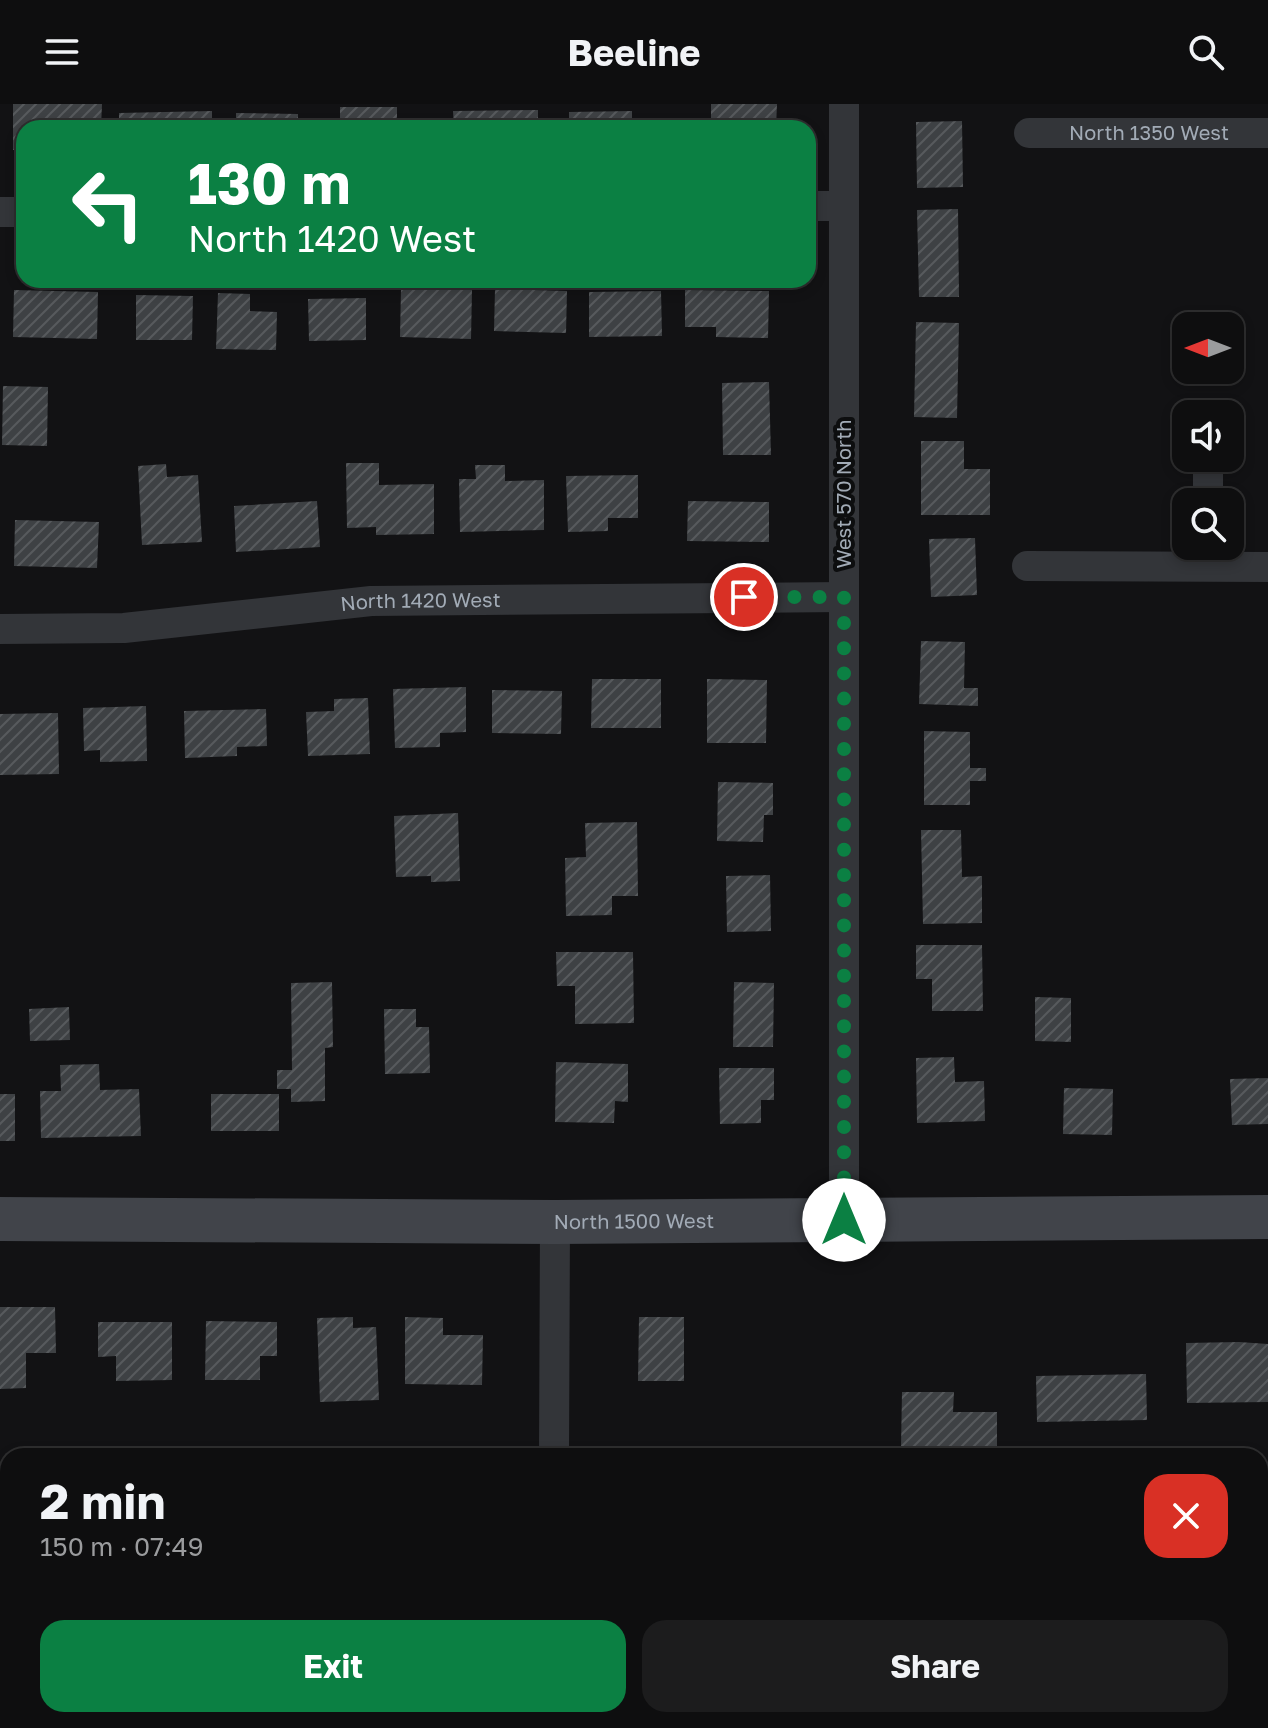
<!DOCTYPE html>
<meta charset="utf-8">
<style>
:root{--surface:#0e0e0f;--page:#1c1c1d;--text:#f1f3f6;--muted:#9b9c9e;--line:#2e2e2f;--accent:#0b8043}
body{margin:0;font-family:"Golos Text",sans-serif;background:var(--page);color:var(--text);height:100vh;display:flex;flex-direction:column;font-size:30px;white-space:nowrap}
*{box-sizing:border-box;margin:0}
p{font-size:26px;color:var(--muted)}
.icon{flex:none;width:44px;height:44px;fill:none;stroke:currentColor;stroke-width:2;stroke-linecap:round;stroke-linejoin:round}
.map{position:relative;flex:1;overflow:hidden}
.sheet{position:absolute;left:0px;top:1344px;width:1268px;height:280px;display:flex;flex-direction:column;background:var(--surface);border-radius:24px 24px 0 0;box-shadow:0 4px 12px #0003,0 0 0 2px var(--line)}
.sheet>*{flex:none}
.guide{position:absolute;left:16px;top:16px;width:800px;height:168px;border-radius:24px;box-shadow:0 4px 12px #0003,0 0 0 2px var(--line);background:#0b8043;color:#fff;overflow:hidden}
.needle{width:52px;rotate:270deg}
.tools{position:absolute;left:1172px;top:208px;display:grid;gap:16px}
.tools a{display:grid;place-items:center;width:72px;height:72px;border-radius:16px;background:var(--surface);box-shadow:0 4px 12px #0003,0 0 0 2px var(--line);font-size:40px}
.pin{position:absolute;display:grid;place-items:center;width:68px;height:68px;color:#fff;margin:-34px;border:4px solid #fff;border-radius:50%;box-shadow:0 2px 8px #0007}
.me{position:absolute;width:88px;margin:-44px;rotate:0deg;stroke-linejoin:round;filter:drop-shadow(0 0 6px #0008)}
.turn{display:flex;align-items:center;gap:28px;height:168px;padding:0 40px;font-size:36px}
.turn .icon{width:104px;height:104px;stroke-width:2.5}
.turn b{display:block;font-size:56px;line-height:68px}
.round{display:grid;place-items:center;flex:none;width:84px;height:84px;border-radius:24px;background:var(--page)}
.headline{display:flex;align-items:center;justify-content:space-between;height:136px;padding:0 40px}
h1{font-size:48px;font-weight:700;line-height:60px}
.primary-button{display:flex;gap:16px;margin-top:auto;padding:16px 40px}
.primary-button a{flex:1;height:92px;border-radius:24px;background:var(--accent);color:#fff;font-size:32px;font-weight:700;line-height:92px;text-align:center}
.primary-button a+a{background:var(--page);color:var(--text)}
header{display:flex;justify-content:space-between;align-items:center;height:104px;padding:0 40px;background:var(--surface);font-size:36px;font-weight:700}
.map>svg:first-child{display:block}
</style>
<header><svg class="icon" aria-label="menu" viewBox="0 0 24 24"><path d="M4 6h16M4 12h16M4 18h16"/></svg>Beeline<svg class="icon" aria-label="search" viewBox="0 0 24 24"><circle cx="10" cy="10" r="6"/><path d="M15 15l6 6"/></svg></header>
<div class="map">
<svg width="1268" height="1624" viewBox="0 0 1268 1624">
<defs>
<pattern id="grass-dots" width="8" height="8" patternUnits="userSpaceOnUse" patternTransform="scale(2)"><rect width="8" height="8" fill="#1a221a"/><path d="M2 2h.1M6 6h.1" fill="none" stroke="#383f39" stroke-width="1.8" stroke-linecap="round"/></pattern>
<pattern id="building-hatch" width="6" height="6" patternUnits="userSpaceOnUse" patternTransform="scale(2)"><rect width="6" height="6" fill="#3e4144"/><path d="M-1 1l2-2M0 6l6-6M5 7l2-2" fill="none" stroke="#575a5d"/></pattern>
</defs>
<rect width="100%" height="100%" fill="#121214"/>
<rect fill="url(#grass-dots)" x="288" y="1616" width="226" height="8"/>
<g fill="url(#building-hatch)">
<polygon points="13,0 102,0 101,24 24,24 24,46 13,46"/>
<polygon points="711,0 777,0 776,24 711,24"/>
<rect x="340" y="3" width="57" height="21"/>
<polygon points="538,6 538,24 454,24 453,7"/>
<polygon points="212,7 212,24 119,24 119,9"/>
<polygon points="632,7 632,24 569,24 569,8"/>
<polygon points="236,9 298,10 298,24 236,24"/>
<polygon points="962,17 963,83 917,84 916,18"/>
<polygon points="958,105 959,193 919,193 917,106"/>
<polygon points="401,185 472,186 471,235 400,233"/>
<polygon points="495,185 567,187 566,229 494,227"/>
<polygon points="14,186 98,188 97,235 13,233"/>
<polygon points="685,186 769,187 768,234 716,233 716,223 685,223"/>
<polygon points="661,187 662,232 589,233 589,188"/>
<polygon points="218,189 250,190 250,207 277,208 276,246 216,245"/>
<polygon points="136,191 193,192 192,236 136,236"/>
<polygon points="366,194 366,236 309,237 308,195"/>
<polygon points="916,218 959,219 957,314 914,313"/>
<polygon points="769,278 771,351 723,351 722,279"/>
<polygon points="3,282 48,283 47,342 2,341"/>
<polygon points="921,337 964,337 964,365 990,365 990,411 921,411"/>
<polygon points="346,359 379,359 379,381 434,380 434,430 376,431 376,423 347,424"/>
<polygon points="166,360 167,373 198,371 202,438 142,441 138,362"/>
<polygon points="475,361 505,361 505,377 544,376 544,426 460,428 459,375 476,375"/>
<polygon points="638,371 638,414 608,414 608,427 568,428 566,372"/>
<polygon points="317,397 320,443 236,448 234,402"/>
<polygon points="688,397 769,398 769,438 687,437"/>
<polygon points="15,416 99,418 97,464 14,462"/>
<polygon points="975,434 977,491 931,493 929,435"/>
<polygon points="921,537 965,538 964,584 978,584 978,602 919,600"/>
<polygon points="592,575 661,575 661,624 591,624"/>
<polygon points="707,575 767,576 766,639 707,639"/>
<polygon points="466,583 466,628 440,629 440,643 395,644 393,585"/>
<polygon points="492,586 562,587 561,630 492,629"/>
<polygon points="368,594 370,650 308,652 306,608 334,607 334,595"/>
<polygon points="146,602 147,657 100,658 100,646 84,647 83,604"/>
<polygon points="266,605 267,642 237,643 237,652 185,654 184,607"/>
<polygon points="58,609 59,670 0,671 0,610"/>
<polygon points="924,627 970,628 970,664 986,664 986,677 970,677 970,701 924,701"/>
<polygon points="718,678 773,679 773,711 764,711 763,738 717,737"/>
<polygon points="458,709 460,777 431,778 431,772 396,773 394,712"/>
<polygon points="637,718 638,792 612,792 612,811 566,812 565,754 586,753 585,719"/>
<polygon points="921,726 961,726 962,773 982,772 982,819 923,820"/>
<polygon points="770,771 771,827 727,828 726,772"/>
<polygon points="916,841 982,841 983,907 932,907 932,875 916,875"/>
<polygon points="556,848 633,848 634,919 575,920 575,882 557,882"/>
<polygon points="332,878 333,943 325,944 325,997 291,998 291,985 277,985 277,966 292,966 291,879"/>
<polygon points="734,878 774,879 773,943 733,943"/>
<polygon points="1035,893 1071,894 1071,938 1035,937"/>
<polygon points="69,903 70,936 30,937 29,905"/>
<polygon points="384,905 416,905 416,923 429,923 430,969 385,970"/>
<polygon points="954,953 955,978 984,977 985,1017 917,1019 916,954"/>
<polygon points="556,958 628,960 628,998 615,997 614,1019 555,1018"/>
<polygon points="99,960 100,986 139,985 141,1032 41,1034 40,987 61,987 60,961"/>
<polygon points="719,964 774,964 774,996 761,996 761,1019 720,1020"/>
<polygon points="1268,974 1268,1020 1232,1021 1230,975"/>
<polygon points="1064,984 1113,985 1112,1031 1063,1030"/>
<rect x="0" y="990" width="15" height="47"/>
<rect x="211" y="990" width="68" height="37"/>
<polygon points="0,1203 55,1203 56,1249 26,1249 26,1284 0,1285"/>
<polygon points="353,1213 353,1224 376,1223 379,1296 320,1298 317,1214"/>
<polygon points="405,1213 443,1214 443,1231 483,1231 482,1281 405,1280"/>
<polygon points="639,1213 684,1213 684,1277 638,1277"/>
<polygon points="206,1217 277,1218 277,1252 260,1252 260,1276 205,1276"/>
<polygon points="98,1218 172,1218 172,1276 116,1277 116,1252 98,1253"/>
<polygon points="1239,1238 1268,1240 1268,1298 1187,1299 1186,1239"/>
<polygon points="1146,1270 1147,1316 1037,1318 1036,1272"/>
<polygon points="902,1288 954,1288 953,1308 997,1308 997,1352 956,1352 956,1343 901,1343"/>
</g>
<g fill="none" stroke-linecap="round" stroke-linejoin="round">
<g stroke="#333539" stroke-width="30">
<path id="s1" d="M1029,29h239"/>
<polyline points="808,102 844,102"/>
<polyline points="0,108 24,108"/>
<polyline points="1208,354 1208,398"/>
<polyline points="1027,462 1268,463"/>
<path id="s2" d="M0,525l124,-1 247,-27 473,-4"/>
<polyline points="844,1116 844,0"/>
<polyline points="554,1352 555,1118"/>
<polyline points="553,1624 553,1616"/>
</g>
<path stroke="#41444a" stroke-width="44" id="s3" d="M0,1115l555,3 713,-5"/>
</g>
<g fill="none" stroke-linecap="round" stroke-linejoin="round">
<polyline stroke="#0b8043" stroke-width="14" stroke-dasharray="0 25.2" points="744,493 844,493 844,1116"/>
</g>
<g text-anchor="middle" stroke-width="8" stroke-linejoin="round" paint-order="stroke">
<g font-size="20" fill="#a2abb6" stroke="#0d0e0f">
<text dy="7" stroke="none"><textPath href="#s1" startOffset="120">North 1350 West</textPath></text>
<text transform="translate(844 390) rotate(-90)" y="7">West 570 North</text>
<text dy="7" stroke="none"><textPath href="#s2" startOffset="422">North 1420 West</textPath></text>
<text dy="7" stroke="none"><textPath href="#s3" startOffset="634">North 1500 West</textPath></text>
</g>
</g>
</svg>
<div class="tools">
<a><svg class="needle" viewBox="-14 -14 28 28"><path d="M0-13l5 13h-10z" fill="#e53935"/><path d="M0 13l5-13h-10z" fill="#9b9c9e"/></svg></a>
<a><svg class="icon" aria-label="sound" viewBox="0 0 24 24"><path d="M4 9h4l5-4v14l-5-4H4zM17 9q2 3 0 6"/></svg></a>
<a><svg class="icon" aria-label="search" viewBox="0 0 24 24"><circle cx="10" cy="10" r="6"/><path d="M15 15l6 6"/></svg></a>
</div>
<div class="pin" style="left:744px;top:493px;background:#d93025"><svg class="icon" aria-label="arrive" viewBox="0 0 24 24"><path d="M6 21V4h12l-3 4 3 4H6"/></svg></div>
<svg class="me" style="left:844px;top:1116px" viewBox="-20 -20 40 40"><circle r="19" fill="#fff"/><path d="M0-13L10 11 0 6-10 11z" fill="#0b8043"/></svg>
<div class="guide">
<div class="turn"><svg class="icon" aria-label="left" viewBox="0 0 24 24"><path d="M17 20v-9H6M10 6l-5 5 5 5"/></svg><div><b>130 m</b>North 1420 West</div></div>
</div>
<section class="sheet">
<div class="headline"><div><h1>2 min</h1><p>150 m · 07:49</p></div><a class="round" style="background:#d93025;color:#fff"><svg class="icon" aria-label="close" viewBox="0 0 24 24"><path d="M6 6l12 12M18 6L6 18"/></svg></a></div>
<div class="primary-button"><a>Exit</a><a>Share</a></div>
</section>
</div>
